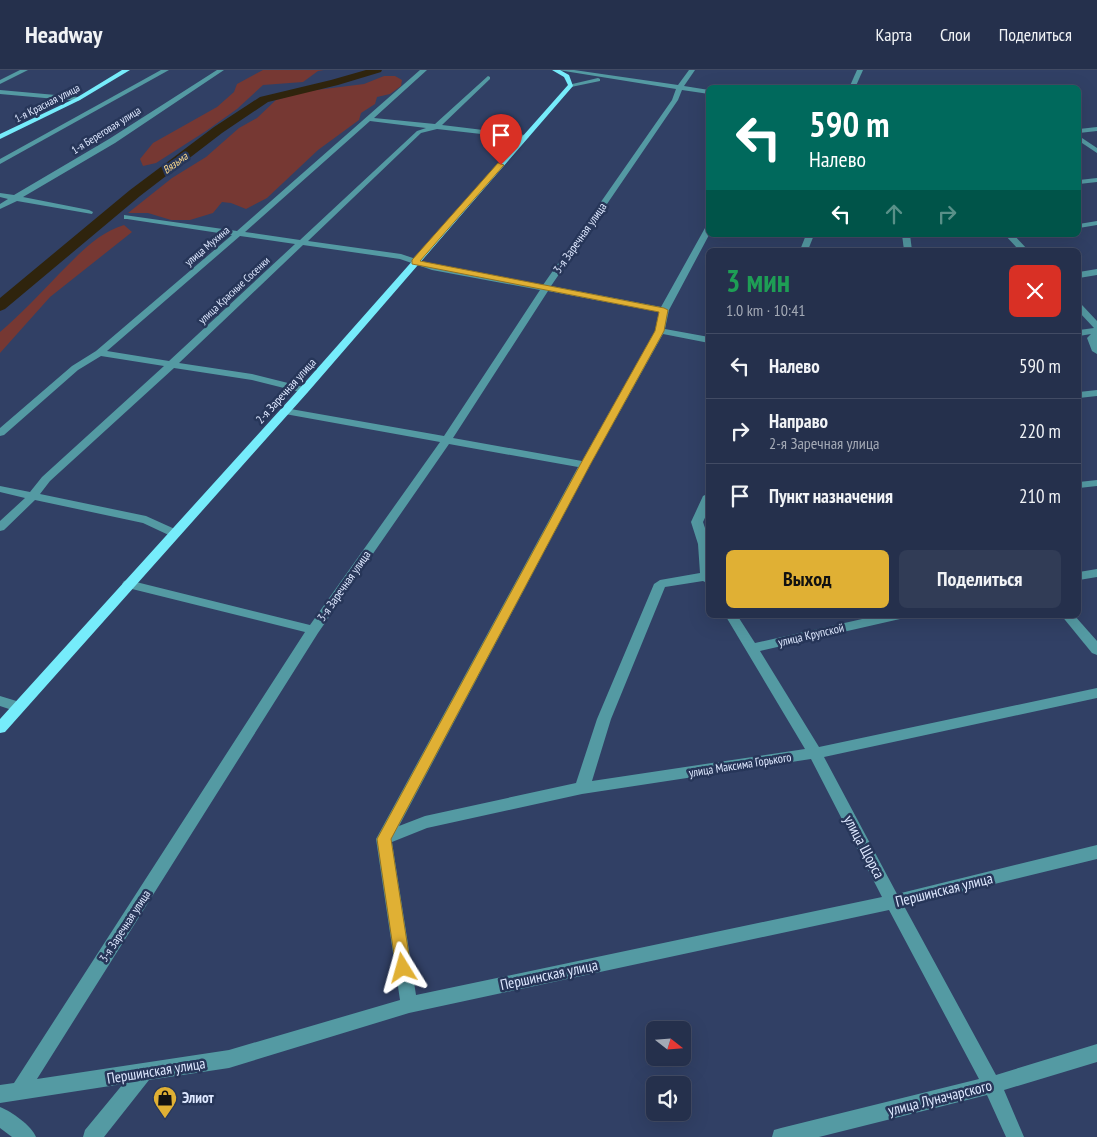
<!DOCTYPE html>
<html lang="ru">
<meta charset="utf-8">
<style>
:root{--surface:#25304c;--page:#313c56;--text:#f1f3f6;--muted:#a3a9b5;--line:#424b64;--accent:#e0b034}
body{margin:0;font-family:"PT Sans Narrow",sans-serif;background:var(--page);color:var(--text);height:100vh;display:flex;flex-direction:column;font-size:19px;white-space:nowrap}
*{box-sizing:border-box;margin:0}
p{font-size:16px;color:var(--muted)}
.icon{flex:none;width:28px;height:28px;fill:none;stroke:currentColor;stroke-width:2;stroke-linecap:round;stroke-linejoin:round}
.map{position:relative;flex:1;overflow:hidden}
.sheet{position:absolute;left:706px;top:178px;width:375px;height:370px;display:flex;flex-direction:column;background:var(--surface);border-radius:8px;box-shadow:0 5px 20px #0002,0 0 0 1px var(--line)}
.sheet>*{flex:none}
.guide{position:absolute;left:706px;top:15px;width:375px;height:152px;border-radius:8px;box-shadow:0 5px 20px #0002,0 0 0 1px var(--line);background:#00695c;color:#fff;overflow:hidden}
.needle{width:32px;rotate:107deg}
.fabs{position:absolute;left:646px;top:951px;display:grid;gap:10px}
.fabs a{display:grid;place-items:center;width:45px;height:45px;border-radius:8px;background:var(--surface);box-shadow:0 5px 20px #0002,0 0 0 1px var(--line);font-size:25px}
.pin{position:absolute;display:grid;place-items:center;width:42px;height:42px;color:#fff;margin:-51px -21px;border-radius:50% 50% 50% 0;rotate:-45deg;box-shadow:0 0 5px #0007}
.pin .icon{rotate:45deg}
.me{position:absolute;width:55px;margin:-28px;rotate:352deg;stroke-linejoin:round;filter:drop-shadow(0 0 4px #0008)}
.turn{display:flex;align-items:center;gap:18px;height:105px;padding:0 20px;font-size:22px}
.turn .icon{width:65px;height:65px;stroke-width:2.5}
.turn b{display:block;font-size:35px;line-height:42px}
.lanes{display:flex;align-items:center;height:48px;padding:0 20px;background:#0003;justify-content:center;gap:25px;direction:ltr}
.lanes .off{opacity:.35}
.round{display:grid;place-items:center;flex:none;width:52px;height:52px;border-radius:8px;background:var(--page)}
.headline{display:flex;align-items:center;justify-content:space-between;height:85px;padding:0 20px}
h1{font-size:30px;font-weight:700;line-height:38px;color:#1e9e55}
.primary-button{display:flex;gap:10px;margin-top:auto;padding:10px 20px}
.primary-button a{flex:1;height:58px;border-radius:8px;background:var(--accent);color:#111;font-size:20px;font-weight:700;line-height:58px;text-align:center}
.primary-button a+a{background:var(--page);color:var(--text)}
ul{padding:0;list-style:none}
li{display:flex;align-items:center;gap:15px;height:65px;padding:0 20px;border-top:1px solid var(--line)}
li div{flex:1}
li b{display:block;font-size:19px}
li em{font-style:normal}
header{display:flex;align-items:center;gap:30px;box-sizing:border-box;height:70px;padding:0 25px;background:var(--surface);border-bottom:1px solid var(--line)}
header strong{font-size:24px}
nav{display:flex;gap:28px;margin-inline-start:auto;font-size:18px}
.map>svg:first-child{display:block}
</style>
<header>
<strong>Headway</strong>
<nav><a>Карта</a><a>Слои</a><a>Поделиться</a></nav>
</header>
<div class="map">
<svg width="1097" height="1067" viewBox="0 0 1097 1067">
<rect width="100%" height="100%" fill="#314065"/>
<g fill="#763833">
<polygon points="263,0 324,0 318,1 303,12 263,15 237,39 206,61 156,93 143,96 140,89 153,73 217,37 234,22 237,14"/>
<polygon points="384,6 395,6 402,10 401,16 390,24 377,27 375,34 361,43 359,50 318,80 267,128 246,139 231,133 222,132 213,143 190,150 171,150 148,143 128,143 172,108 206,87 239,58 257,48 276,30 308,21 364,14"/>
<path d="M124,155l8,7 -82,65 -50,56v-21c21,-18 39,-37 58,-57 20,-20 38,-41 66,-50z"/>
</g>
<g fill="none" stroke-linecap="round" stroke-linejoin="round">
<polygon fill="#2f240d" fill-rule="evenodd" points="366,0 382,0 381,2 338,15 268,32 222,63 140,126 5,239 0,241 0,228 130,120 214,57 260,27 331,10"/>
<g fill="#549aa3" fill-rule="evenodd">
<polygon points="20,0 28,0 0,14 0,10"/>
<polygon points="161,0 169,0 0,94 0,89"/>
<polygon points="217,0 224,0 115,73 23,127 89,140 93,142 92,144 17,131 0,139 0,134 8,129 0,127 0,123 14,125 109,69"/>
<path d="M420,0h7l-53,48 61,6 53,-48 2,1v2l-48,46 83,10 4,2 -4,2 -88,-10 -16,4 -113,108 93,13 33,11 109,20 129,-185 4,-11 -118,-19h16l104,15 11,-15h6l-11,16 25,4v4l-27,-4 -4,10 -127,186 110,21 44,-79 4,-2v9l-40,75 -4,19 44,8v6l-46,-9 -73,131 -191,361 26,-10 151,-33 21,-64 57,-135 6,-4 40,-7 -2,-29 -7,-22 12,-26 6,-3v16l-6,13 6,18v44l-6,-3 -38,6 -54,132 -19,62 213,-32 -80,-134h12l18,28 125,-28h26l-2,3 -4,1 -140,32 59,96 278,-59v10l-273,59 73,137 200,-49v14l-193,47 92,169 101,-31v18l-93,28 20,47h-18l-19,-42 -168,42h-47l2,-7 7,-2 198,-49 -90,-169 -480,103 -180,55 -80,12 -45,57h-21l2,-7 38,-46 -123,19v-18l14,-2 291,-451 -181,-45 -2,-3 2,-3 4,-1 182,45 130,-183 -155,-28 -5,-3 5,-3 159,28 96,-146 -108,-20 -32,-11 -97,-14 -124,118 73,11 56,14v4l-4,1 -52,-13 -78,-12 -124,113 -10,13 106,22 31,14 2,3 -2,3 -4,1 -30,-14 -108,-23 -31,30 -4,1v-10l25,-23 -25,-6v-6l30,6 12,-15 122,-111 -63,-10 -23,14 -74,65 -4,1v-8l72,-62 24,-15 136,-116 -105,-16h-3v-4l113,16zM370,51l56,7 -9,3 -117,109 -55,-8zM240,166l55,8 -126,117 -62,-10zM548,221l111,21 -4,19 -73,130 -129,-23zM449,374l129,23 -202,372 24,161 -171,50 -192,29 281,-446zM811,689l71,138 -466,98 -24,-153 35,-14 155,-34z"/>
<polygon points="857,0 863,0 855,18 849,18"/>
<polygon points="598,8 600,9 600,11 571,17 568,15"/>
<polygon points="0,20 78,27 81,29 78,31 0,24"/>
<polygon points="1097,57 1097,61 1079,63 1079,59"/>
<polygon points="1079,66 1097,78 1097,83 1079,71"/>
<polygon points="1097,108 1097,112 1079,114 1079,110"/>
<polygon points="1097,151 1097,155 1079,158 1079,154"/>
<polygon points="806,165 814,165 808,180 800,180"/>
<polygon points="902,165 910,165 912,180 904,180"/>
<polygon points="1005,165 1014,165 1028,180 1019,180"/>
<polygon points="1097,199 1097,205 1079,208 1079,202"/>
<polygon points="1079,234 1082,235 1097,251 1097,284 1092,281 1087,268 1091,264 1079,266 1079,260 1094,258 1079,242"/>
<polygon points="1097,320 1097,326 1079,328 1079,322"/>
<polygon points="1097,410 1097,416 1079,418 1079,412"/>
<polygon points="1097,499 1097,507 1079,510 1079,502"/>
<polygon points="1061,545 1074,545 1097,571 1097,585 1092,583"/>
<polygon points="0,626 23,633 25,637 23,641 18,642 0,636"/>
<path d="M0,1037c12,5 31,18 36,30h-24l-12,-9z"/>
</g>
<g fill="#76ecfb" fill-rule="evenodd">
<polygon points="122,0 130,0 80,30 0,69 0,64 76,28"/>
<polygon points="552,0 560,0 569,5 573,16 308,322 5,662 0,663 0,649 300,318 568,15 564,7"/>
</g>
</g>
<polygon fill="#e0b034" stroke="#927222" points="498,93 504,95 420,191 664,238 668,240 664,261 590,395 391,769 411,898 409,903 403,905 398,903 396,898 377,769 580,395 655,261 659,242 412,194 412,190"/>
<defs>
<g id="shop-pin" transform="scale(1.25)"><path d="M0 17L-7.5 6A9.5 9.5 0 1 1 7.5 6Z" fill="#e0b034" stroke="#273659"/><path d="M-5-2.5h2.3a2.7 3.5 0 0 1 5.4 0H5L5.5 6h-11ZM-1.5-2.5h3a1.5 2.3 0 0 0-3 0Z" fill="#111"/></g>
</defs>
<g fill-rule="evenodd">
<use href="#shop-pin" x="165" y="1028"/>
</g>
<g text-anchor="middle" stroke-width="5" stroke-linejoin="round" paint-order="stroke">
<g font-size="11" fill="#dee8ff" stroke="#273659">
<text transform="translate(47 33) rotate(-27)" y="4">1-я Красная улица</text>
<text transform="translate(106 60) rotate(-32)" y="4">1-я Береговая улица</text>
<text transform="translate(207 176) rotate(-40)" y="4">улица Мухина</text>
<text transform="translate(234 220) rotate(-43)" y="4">улица Красные Сосенки</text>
</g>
<g font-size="11" font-style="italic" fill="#fdda8c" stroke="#273659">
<text transform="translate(175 93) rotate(-36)" y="4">Вязьма</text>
</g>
<g font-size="12" fill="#dee8ff" stroke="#273659">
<text transform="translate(580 168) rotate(-55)" y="4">3-я Заречная улица</text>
<text transform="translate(286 321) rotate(-48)" y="4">2-я Заречная улица</text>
<text transform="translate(344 516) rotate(-55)" y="4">3-я Заречная улица</text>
<text transform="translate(811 565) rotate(-13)" y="4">улица Крупской</text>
<text transform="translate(740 695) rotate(-9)" y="4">улица Максима Горького</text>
<text transform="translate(125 856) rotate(-57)" y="4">3-я Заречная улица</text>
</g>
<g font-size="15" fill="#dee8ff" stroke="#273659">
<text transform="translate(864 777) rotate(62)" y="5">улица Щорса</text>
<text transform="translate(944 820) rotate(-14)" y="5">Першинская улица</text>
<text transform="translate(549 905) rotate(-12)" y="5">Першинская улица</text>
<text transform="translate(156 1001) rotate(-9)" y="5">Першинская улица</text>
<text transform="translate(940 1028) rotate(-14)" y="5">улица Луначарского</text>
</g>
<g font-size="15" font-weight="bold" fill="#dee8ff" stroke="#273659" text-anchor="start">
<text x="182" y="1033">Элиот</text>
</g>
</g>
</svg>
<div class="fabs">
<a><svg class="needle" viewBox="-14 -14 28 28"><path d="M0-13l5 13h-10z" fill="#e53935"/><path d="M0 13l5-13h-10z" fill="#a3a9b5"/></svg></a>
<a><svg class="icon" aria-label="sound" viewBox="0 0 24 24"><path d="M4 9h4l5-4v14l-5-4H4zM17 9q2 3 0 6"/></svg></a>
</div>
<div class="pin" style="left:501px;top:95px;background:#d93025"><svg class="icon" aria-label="arrive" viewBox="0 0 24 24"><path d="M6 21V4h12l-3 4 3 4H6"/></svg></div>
<svg class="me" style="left:403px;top:898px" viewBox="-20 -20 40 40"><path d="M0-17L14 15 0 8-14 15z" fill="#e0b034" stroke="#fff" stroke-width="4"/></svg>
<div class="guide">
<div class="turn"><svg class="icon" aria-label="left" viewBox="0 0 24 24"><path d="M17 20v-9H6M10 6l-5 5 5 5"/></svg><div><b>590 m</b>Налево</div></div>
<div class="lanes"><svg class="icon" aria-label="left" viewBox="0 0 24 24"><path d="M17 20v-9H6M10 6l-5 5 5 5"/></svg><svg class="icon off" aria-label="ahead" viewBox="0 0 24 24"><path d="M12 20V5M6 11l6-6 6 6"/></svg><svg class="icon off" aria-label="right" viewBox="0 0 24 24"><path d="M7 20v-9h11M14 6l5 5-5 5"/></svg></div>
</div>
<section class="sheet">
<div class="headline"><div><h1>3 мин</h1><p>1.0 km · 10:41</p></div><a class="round" style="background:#d93025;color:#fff"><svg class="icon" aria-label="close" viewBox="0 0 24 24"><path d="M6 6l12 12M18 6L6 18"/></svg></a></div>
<ul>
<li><svg class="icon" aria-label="left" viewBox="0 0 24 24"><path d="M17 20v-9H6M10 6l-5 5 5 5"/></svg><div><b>Налево</b></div><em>590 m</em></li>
<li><svg class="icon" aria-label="right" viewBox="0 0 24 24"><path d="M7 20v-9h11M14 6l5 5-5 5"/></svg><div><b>Направо</b><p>2-я Заречная улица</p></div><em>220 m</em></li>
<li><svg class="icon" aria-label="arrive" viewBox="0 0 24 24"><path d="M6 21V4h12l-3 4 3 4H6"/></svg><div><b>Пункт назначения</b></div><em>210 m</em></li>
</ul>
<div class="primary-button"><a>Выход</a><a>Поделиться</a></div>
</section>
</div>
